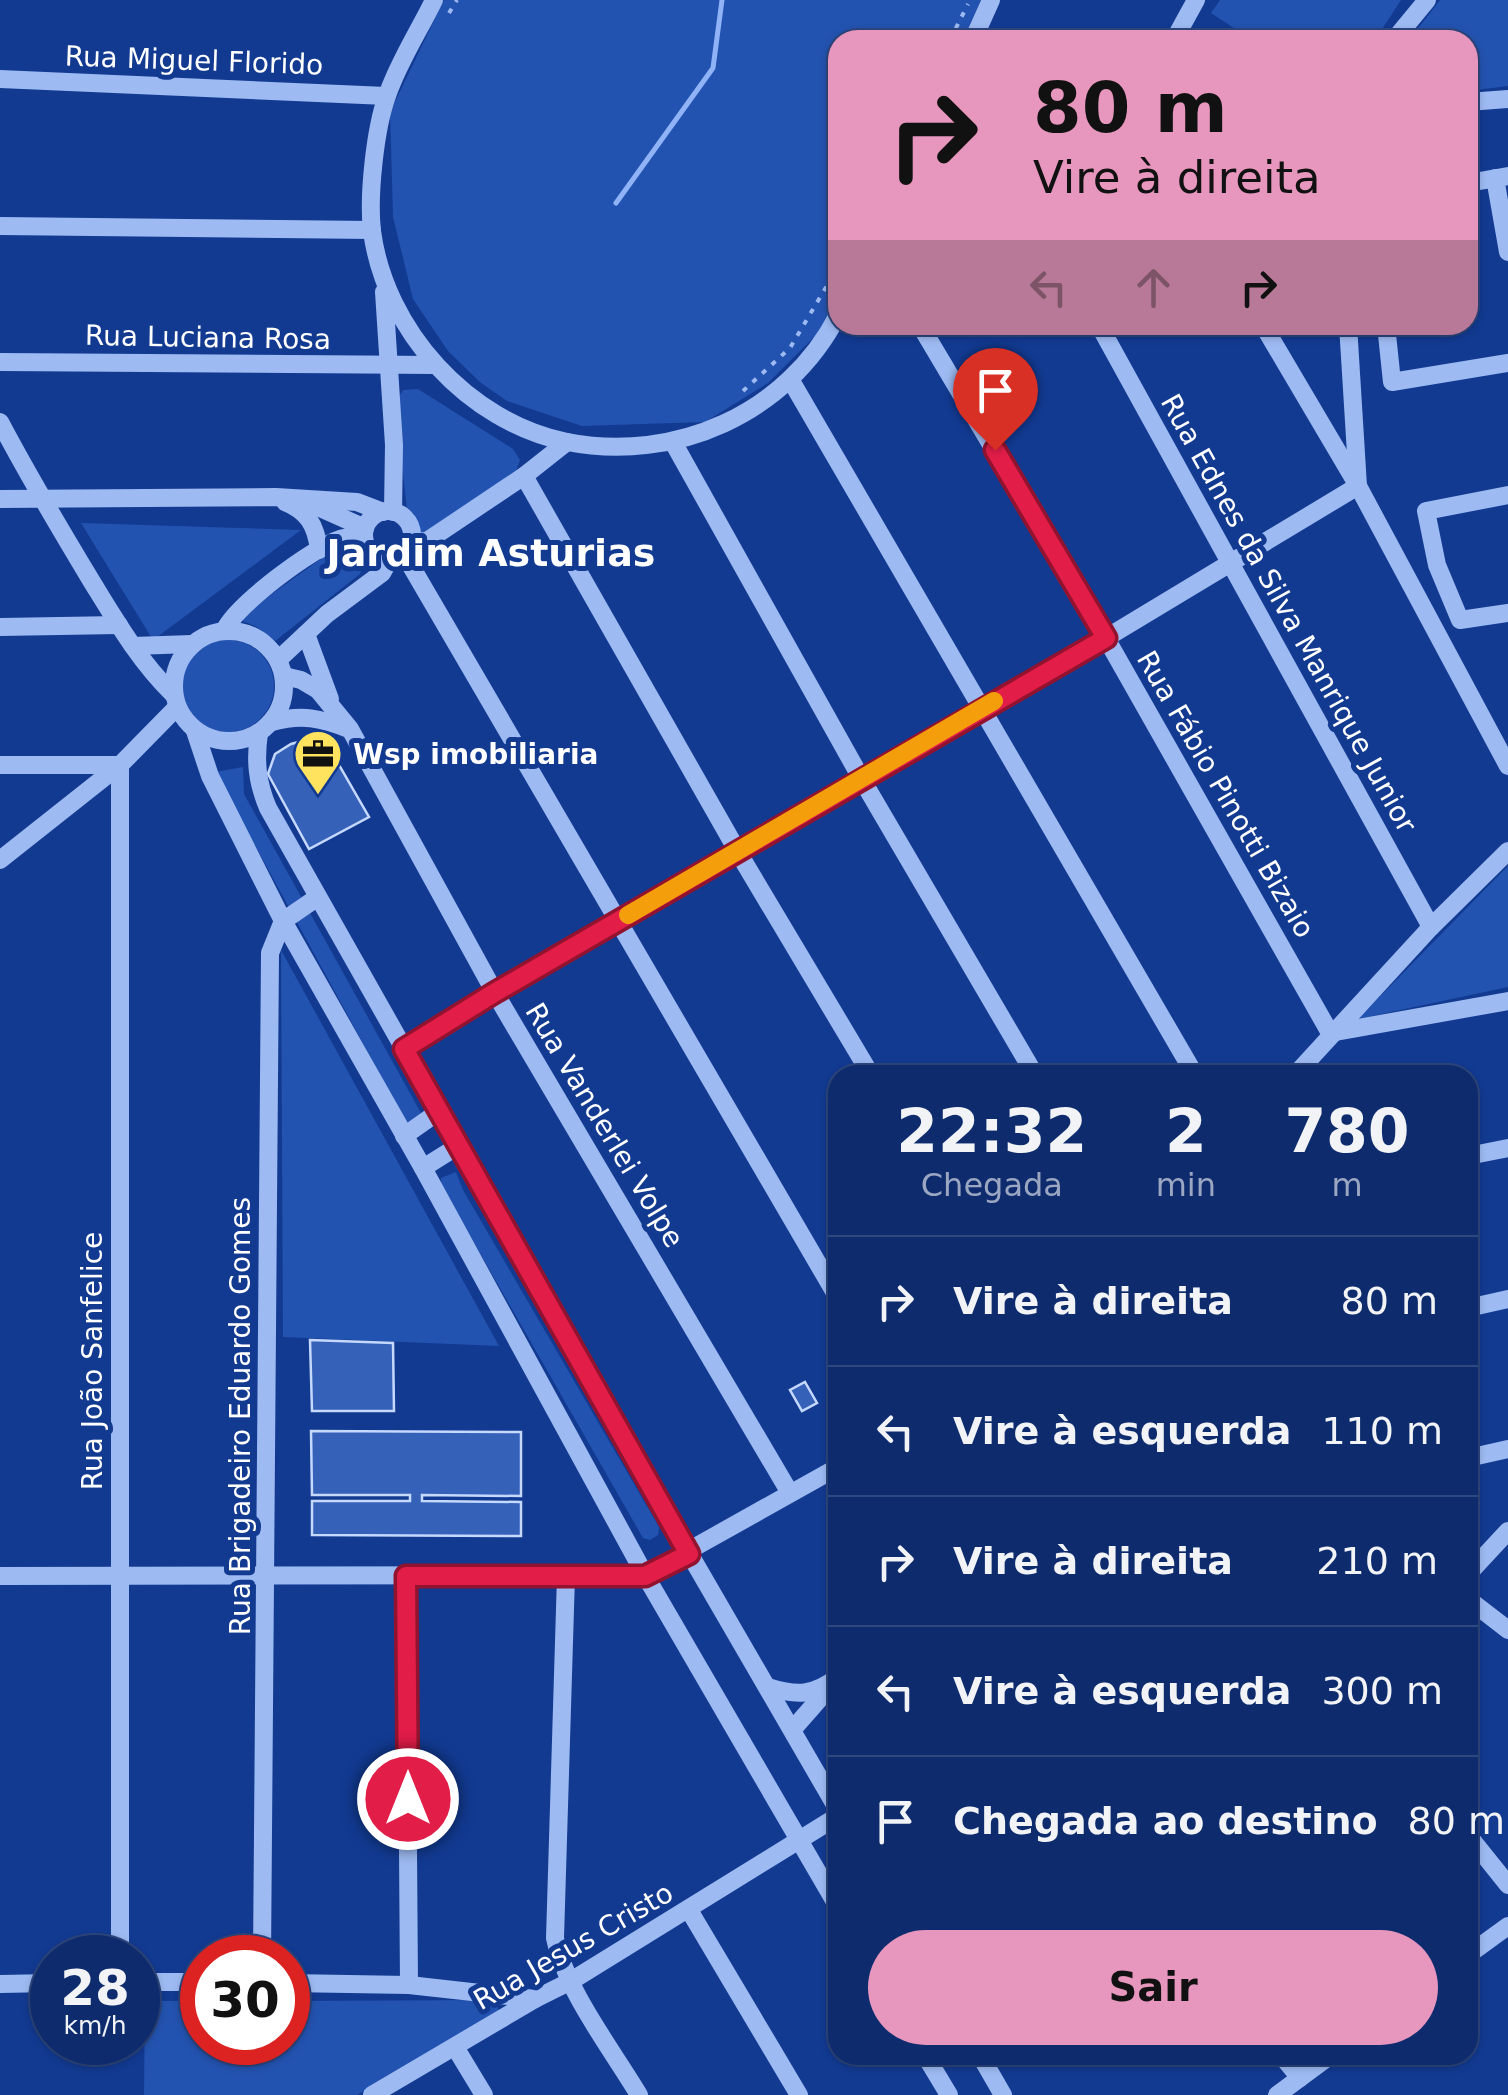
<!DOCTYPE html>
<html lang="pt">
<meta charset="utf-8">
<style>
:root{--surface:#0e2c6d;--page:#173472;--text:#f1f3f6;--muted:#9ba7c2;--line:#2e4880;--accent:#e797bd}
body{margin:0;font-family:"DejaVu Sans",sans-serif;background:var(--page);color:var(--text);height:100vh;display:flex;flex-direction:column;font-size:38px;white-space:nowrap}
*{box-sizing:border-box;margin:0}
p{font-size:32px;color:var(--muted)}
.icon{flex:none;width:55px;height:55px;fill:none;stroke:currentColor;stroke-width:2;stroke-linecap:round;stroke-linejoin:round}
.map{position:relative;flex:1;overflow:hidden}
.details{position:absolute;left:828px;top:1065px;width:650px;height:1000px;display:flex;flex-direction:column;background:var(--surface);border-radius:30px;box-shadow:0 2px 8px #0004,0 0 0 2px var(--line)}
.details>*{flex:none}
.hud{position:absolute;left:828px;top:30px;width:650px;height:305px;border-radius:30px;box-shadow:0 2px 8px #0004,0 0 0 2px var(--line);background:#e797bd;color:#111;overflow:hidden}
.speed{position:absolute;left:30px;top:1935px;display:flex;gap:20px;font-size:50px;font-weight:700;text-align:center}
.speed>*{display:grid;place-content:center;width:130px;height:130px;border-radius:50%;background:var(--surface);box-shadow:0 2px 8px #0004,0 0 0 2px var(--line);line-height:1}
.speed small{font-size:25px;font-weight:400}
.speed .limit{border:15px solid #d22;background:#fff;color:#111}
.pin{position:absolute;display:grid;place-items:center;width:85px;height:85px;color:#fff;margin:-102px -42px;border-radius:50% 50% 50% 0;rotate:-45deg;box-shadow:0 0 10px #0007}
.pin .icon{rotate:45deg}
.me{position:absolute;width:110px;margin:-55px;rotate:0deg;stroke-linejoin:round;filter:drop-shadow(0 0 8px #0008)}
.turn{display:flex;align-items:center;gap:35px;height:210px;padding:0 40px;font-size:45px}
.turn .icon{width:130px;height:130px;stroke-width:2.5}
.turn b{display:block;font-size:70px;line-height:85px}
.lanes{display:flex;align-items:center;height:95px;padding:0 40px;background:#0003;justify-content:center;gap:50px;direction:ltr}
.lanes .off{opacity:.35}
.eta{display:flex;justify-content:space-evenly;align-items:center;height:170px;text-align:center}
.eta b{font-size:60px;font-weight:800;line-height:70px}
.action{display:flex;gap:20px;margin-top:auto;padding:20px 40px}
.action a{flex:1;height:115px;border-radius:60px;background:var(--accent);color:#111;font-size:40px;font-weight:800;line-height:115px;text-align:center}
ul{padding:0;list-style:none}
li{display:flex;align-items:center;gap:30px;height:130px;padding:0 40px;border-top:2px solid var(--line)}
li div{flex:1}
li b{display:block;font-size:38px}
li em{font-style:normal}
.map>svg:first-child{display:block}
</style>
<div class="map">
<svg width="1508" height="2095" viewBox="0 0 1508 2095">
<rect width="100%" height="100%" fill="#123a91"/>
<g fill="#2353b0">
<polygon points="444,0 981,0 963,40 838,40 837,299 823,328 768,383 705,422 582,426 507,401 481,383 448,351 413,299 393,217 390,112"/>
<polygon points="1220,0 1401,0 1375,40 1252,40 1211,13"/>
<polygon points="1440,0 1508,0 1508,86 1468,91 1468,40 1409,40"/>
<polygon points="418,389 513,449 520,460 516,471 425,533 417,533 409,527 395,403 403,390"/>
<polygon points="81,523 301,530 153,640"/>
<polygon points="350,543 360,547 366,556 360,574 275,641 257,627 240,620 251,609 339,546"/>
<circle cx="228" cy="686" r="46"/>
<polygon points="243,767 244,794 421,1113 414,1124 406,1122 215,772"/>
<polygon points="1508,866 1508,987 1358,1019"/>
<polygon points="281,950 499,1346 283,1337"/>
<polygon points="456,1172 463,1190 659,1527 658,1535 650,1540 643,1538 441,1185 441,1178"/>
<polygon points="488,2000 496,2003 499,2011 357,2095 144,2095 145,2001 202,2001 202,2042 288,2042 288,2001"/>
</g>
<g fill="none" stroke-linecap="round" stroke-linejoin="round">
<polyline stroke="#8fb3f6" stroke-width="5" points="616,203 713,68 722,0"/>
</g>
<g fill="#3561b8" stroke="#c5d8fd" stroke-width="2.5">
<polygon points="309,739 331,751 369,817 309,849 268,774 275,754 291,744"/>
<polygon points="310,1340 393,1343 394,1411 312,1411"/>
<polygon points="805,1382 817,1403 802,1411 790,1390"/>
<polygon points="311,1431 521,1432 521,1496 422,1495 422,1501 521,1502 521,1536 312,1535 312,1501 410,1501 410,1495 312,1495"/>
</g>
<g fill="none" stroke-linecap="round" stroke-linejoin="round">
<g stroke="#9dbaf2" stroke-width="4" stroke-dasharray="5 8" stroke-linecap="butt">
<polyline points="449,13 457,0"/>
<polyline points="950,40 968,4"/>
<polyline points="743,391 790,348 838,267"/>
</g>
<g stroke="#9dbaf2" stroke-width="18">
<path d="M434,0c-15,31 -36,63 -47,96 -12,33 -19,100 -15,135 13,99 96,191 195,211 108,21 220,-28 271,-127"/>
<polyline points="973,40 991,0"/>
<polyline points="1174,40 1196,0"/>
<polyline points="1394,40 1427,0"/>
<polyline points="0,79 386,96"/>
<polyline points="1468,102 1508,99"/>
<polyline points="1495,178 1508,252"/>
<polyline points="1468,183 1508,176"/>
<polyline points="0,226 372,230"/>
<polyline points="384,292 394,445 393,512"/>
<polyline points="920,325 1106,638 1330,1033 1508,1001"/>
<polyline points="1099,325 1431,927"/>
<polyline points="1263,325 1358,486 1508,766"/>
<polyline points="1386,325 1392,382 1508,363"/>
<polyline points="0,362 435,365"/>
<polyline points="790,379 1195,1075"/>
<path d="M0,422c29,55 60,107 92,160 24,39 48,80 81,112"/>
<polyline points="673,442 861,778 1035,1075"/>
<polyline points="524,476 738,852 871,1075"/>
<polyline points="1508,495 1426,511 1437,565 1460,620 1508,613"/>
<polyline points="0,499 276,497 357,502 383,512"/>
<path d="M285,502c23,9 31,24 34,48"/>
<polyline points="309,503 365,528"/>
<circle cx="388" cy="535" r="24"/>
<polyline points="411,542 427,541 524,476 567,442"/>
<polyline points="404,554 838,1298"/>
<polyline points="0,627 119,625"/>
<circle cx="229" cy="686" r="55"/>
<path d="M224,631c12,-26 88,-83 116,-92 7,-2 16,-2 24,-3"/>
<polyline points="306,634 330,699"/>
<polyline points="133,646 192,644"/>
<polyline points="278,660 327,614 382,573 390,559"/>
<polyline points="284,676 301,680 318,690 350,729 495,993 790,1493"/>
<path d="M272,722c30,-8 48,-4 77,7"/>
<polyline points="195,731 210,776 283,921 423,1168 645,1575 838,1907"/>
<path d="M259,733c-4,28 -2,49 9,75l421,745 149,257"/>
<polyline points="0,765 120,765 120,1958"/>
<polyline points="0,860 120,765 177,707"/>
<polyline points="404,1049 495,993 1106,638 1358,486 1348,325"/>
<polyline points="1295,1075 1431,927 1508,851"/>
<polyline points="404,1136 438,1112"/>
<polyline points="1468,1156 1508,1148"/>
<polyline points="423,1168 458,1146"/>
<polyline points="1468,1308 1508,1299"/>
<polyline points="1468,1458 1508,1449"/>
<polyline points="1468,1574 1508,1531"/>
<polyline points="0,1576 645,1575 838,1467"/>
<polyline points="406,1576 409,1985"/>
<path d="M566,1576l-11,362c11,53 56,110 84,157"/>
<polyline points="1468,1599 1508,1630"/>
<path d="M768,1687c29,9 45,9 70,-10"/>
<polyline points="793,1729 829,1688"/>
<polyline points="1468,1835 1508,1885"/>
<polyline points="689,1910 799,2095"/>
<polyline points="1468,1955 1508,1926"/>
<polyline points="262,1958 270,953 283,921 318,897"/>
<polyline points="138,1982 202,1982"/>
<polyline points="288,1983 409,1985 535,1999"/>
<polyline points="0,1984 52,1983"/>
<polyline points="455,2047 484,2095"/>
<polyline points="925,2055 949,2095"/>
<polyline points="980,2055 1003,2095"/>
<polyline points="1281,2055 1300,2078"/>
<polyline points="372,2095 535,1999 571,1981 838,1816"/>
<polyline points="1277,2095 1331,2055"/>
</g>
</g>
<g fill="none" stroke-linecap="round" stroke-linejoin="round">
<g stroke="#92132f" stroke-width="25">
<polyline id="route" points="408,1799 406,1576 645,1576 689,1554 404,1049 494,993 1106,638 995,450"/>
</g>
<use href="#route" stroke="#e11d48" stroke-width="18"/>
<polyline stroke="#f59e0b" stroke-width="18" points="628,915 994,701"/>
</g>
<defs>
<g id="office-pin" transform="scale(2.5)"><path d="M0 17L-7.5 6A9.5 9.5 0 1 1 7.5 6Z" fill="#ffe35f" stroke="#123a91"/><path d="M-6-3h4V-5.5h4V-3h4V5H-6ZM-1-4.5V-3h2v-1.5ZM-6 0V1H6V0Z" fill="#111"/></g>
</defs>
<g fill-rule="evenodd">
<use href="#office-pin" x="318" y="754"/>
</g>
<g text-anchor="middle" stroke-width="10" stroke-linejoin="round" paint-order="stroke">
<g font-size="28" fill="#fff" stroke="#123a91">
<text transform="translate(194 60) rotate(2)" y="10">Rua Miguel Florido</text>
<text transform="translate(208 337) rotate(1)" y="10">Rua Luciana Rosa</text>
<text transform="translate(1289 613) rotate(61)" y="10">Rua Ednes da Silva Manrique Junior</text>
<text transform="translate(1226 794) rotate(60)" y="10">Rua Fábio Pinotti Bizaio</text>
<text transform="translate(605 1125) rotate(59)" y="10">Rua Vanderlei Volpe</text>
<text transform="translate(92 1361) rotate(-90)" y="10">Rua João Sanfelice</text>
<text transform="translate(240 1416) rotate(-90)" y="10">Rua Brigadeiro Eduardo Gomes</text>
<text transform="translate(573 1946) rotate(-30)" y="10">Rua Jesus Cristo</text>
</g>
<g font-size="28" font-weight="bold" fill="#fff" stroke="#123a91" text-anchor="start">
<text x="353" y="764">Wsp imobiliaria</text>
</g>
<g font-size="38" font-weight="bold" fill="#fff" stroke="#123a91">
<text x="491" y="566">Jardim Asturias</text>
</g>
</g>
</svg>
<div class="speed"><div>28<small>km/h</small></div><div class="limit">30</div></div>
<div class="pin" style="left:995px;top:450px;background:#d93025"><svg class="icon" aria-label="arrive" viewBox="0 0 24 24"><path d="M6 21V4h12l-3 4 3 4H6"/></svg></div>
<svg class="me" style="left:408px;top:1799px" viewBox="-20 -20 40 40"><circle r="17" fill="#e11d48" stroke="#fff" stroke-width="3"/><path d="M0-11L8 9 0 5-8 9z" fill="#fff"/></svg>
<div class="hud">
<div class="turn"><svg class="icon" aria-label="right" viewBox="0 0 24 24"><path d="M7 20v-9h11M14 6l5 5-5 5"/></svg><div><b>80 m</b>Vire à direita</div></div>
<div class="lanes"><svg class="icon off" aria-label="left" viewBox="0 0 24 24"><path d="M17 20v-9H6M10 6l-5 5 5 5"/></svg><svg class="icon off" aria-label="ahead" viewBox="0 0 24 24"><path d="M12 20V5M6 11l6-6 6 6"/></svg><svg class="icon" aria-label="right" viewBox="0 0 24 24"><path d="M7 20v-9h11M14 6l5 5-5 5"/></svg></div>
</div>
<section class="details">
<div class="eta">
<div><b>22:32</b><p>Chegada</p></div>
<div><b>2</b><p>min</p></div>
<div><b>780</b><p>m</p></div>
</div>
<ul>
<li><svg class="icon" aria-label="right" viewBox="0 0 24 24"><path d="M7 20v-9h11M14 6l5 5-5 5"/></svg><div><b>Vire à direita</b></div><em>80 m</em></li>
<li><svg class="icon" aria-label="left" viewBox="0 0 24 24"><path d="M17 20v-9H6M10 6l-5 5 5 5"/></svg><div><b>Vire à esquerda</b></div><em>110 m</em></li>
<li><svg class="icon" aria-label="right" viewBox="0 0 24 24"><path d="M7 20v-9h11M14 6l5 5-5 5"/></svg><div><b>Vire à direita</b></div><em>210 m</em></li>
<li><svg class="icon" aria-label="left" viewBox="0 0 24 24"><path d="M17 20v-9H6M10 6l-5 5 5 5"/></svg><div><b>Vire à esquerda</b></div><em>300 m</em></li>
<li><svg class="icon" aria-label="arrive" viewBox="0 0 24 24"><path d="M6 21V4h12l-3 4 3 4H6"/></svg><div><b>Chegada ao destino</b></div><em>80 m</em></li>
</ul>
<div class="action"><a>Sair</a></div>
</section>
</div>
